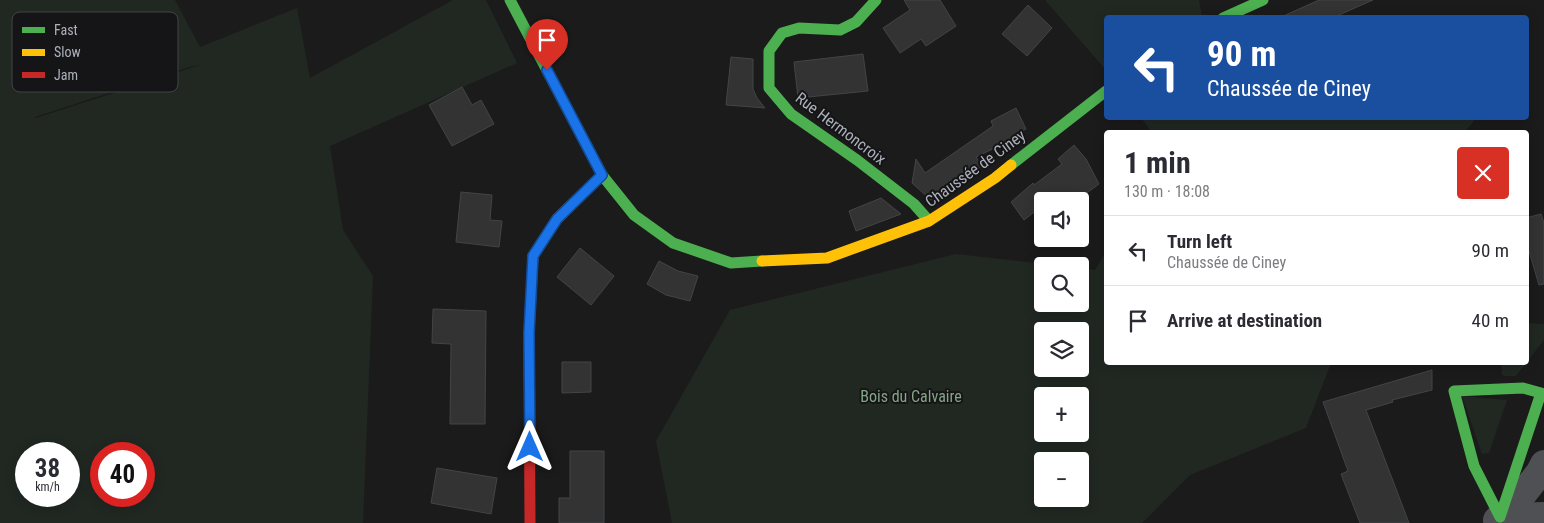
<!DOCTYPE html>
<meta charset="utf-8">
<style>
:root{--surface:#fff;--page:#f7f7f7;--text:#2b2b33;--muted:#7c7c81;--line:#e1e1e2}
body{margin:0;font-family:"Roboto Condensed",sans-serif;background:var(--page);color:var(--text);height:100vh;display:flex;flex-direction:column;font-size:19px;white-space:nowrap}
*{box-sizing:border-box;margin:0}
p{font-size:16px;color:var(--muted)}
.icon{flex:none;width:28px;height:28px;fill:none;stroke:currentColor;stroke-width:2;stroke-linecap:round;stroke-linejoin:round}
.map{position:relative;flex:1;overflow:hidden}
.panel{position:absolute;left:1104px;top:130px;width:425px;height:235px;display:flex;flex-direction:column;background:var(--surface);border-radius:5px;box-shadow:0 2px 12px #0003}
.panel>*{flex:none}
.hud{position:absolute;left:1104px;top:15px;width:425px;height:105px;border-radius:5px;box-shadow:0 2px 12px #0003;background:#1a4fa0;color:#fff;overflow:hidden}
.controls{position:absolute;left:1034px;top:192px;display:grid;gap:10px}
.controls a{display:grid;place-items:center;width:55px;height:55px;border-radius:5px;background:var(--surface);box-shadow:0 2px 12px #0003;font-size:25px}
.speed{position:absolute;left:15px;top:442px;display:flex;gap:10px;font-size:25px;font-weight:700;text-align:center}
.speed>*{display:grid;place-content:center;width:65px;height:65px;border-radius:50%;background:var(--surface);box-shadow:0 2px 12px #0003;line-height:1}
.speed small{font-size:12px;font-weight:400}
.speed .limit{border:8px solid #d22;background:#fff;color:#111}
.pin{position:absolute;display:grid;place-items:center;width:42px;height:42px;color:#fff;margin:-51px -21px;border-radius:50% 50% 50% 0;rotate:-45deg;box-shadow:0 0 5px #0007}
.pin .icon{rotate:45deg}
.me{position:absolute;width:55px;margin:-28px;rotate:0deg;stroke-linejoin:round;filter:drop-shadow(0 0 4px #0008)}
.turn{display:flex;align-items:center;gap:18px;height:105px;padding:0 20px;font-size:22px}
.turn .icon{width:65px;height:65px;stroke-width:2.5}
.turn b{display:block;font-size:35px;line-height:42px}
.round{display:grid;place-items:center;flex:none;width:52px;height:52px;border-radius:5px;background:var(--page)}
.head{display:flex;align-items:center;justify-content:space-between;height:85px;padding:0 20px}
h1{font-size:30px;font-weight:700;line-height:38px}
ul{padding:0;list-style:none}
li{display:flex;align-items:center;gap:15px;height:70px;padding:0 20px;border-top:1px solid var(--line)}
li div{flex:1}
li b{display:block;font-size:19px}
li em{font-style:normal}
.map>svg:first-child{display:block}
</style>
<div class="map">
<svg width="1544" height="523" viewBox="0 0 1544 523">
<rect width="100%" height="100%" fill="#1b1b1b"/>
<g fill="#212822" fill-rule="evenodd">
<path d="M0,0h175l25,47 97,-39 13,70 143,-78h33l31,63 -187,83 13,84 30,46 -10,247h-363zM200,65l-164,53 -1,-1 154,-50zM26,454h43v42h-43zM101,454h43v42h-43z"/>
<polygon points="1045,0 1199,0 1202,17 1106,18 1106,70"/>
<polygon points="1141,118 1476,118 1465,132 1152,132"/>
<path d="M1106,252v110l225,1 -25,65 -116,47 -48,48h-470l-16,-82 74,-131 226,-56 108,12h-22v38h38v-36l15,2zM1042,331h38v38h-38zM1042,396h38v38h-38zM1080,461v38h-38v-38z"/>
<polygon points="1526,323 1544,324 1544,340 1516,376 1504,376 1502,374 1501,363 1526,362"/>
<polygon points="1462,396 1507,400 1489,453 1482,454"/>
</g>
<g fill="#333" stroke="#434447">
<polygon points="904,0 940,0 956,26 926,46 921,39 900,53 883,28 910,10"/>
<polygon points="1319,0 1373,0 1332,18 1279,18"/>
<polygon points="1028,5 1052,28 1027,56 1002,34"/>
<polygon points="863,54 868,91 798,98 794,62"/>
<polygon points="731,57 753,59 753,89 757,98 765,108 726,105"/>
<polygon points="462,87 472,105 481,100 494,124 452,146 429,105"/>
<polygon points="1016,108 1026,129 1016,134 1017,137 976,157 982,166 931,200 912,183 916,159 925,173 993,126 991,121"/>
<polygon points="1074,145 1086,159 1099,184 1076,201 1042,201 1042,206 1024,220 1011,202 1033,183 1034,185 1062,164 1058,159"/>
<polygon points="461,192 492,195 490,220 502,221 499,247 456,242"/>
<polygon points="881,198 901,214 856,231 849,211"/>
<polygon points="1541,214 1544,223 1544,284 1539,285 1526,241 1526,218"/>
<polygon points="580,248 614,276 591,305 557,277"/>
<polygon points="659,261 678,271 698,276 690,301 666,295 647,284"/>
<polygon points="433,309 486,311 485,424 450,424 451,344 432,343"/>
<polygon points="562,362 591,362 591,392 562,393"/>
<polygon points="1432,370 1432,390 1392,400 1393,402 1366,410 1409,523 1360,523 1341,474 1348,471 1323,402"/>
<polygon points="570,451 604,451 604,523 559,523 559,498 570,498"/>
<polygon points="437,468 497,478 491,514 431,503"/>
</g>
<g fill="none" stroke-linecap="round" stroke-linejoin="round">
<g stroke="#4f5054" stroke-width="28">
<polyline points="1500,517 1544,516"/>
<polyline points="1497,520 1508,513 1540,472 1544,464"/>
</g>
<g stroke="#4caf50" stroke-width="11">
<polyline points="510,0 602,175 634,215 673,243 731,263 762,261"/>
<polyline points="876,0 856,22 840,30 799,28 782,33 769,51 769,88 791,114 857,160 914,204 929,221"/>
<polyline points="1223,18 1263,0"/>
<polyline points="1011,165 1106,91"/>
<polygon points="1523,388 1541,393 1500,517 1474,466 1454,391"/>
</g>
<g stroke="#ffc107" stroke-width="11">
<polyline points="533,259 533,256 557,219 602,175"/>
<polyline points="762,261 827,258 929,221 995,178 1011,165"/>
</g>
<polyline stroke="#c62828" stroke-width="11" points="530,523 529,333 533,259"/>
</g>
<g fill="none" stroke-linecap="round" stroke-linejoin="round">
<g stroke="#114b97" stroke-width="12">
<polyline id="route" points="530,447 529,333 533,256 557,219 602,175 547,70"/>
</g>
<use href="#route" stroke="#1a73e8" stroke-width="9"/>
</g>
<g text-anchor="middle" stroke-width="4" stroke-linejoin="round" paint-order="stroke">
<g font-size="16" fill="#adb1bb" stroke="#151517">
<text transform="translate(841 128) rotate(37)" y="6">Rue Hermoncroix</text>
<text transform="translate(975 168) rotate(-36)" y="6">Chaussée de Ciney</text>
</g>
<g font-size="16" fill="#84a586" stroke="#151517">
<text x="911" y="402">Bois du Calvaire</text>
</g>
</g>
<rect x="12" y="12" width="166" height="80" rx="8" fill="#151517" stroke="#434448" stroke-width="1"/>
<rect x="22" y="27" width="23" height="6" fill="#4caf50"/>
<rect x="22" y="49" width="23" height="7" fill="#ffc107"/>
<rect x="22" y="72" width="23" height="6" fill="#c62828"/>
<g font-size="14" fill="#adb1bb">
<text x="54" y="35">Fast</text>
<text x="54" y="57">Slow</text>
<text x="54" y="80">Jam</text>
</g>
</svg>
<div class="controls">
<a><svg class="icon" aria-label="sound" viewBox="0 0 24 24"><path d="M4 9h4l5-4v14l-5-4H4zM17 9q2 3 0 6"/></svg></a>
<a><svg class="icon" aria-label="search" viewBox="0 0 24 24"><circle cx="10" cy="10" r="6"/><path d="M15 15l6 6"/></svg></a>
<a><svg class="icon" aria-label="layers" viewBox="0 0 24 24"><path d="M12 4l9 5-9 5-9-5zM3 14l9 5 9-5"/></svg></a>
<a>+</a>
<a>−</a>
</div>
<div class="speed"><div>38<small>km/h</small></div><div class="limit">40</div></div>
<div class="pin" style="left:547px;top:70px;background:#d93025"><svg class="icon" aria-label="arrive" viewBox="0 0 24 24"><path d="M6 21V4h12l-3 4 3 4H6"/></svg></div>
<svg class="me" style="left:530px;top:447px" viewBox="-20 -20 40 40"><path d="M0-17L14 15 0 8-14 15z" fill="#1a73e8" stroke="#fff" stroke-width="4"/></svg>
<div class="hud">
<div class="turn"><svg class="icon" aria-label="left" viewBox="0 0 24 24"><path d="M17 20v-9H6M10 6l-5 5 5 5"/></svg><div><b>90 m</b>Chaussée de Ciney</div></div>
</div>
<section class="panel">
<div class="head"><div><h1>1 min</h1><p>130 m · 18:08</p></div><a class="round" style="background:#d93025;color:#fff"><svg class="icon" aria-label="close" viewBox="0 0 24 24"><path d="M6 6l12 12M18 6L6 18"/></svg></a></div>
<ul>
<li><svg class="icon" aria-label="left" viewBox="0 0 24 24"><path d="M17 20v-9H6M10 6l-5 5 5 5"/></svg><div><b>Turn left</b><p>Chaussée de Ciney</p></div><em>90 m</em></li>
<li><svg class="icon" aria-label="arrive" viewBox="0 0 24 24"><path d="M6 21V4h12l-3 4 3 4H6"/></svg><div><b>Arrive at destination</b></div><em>40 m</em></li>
</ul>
</section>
</div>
